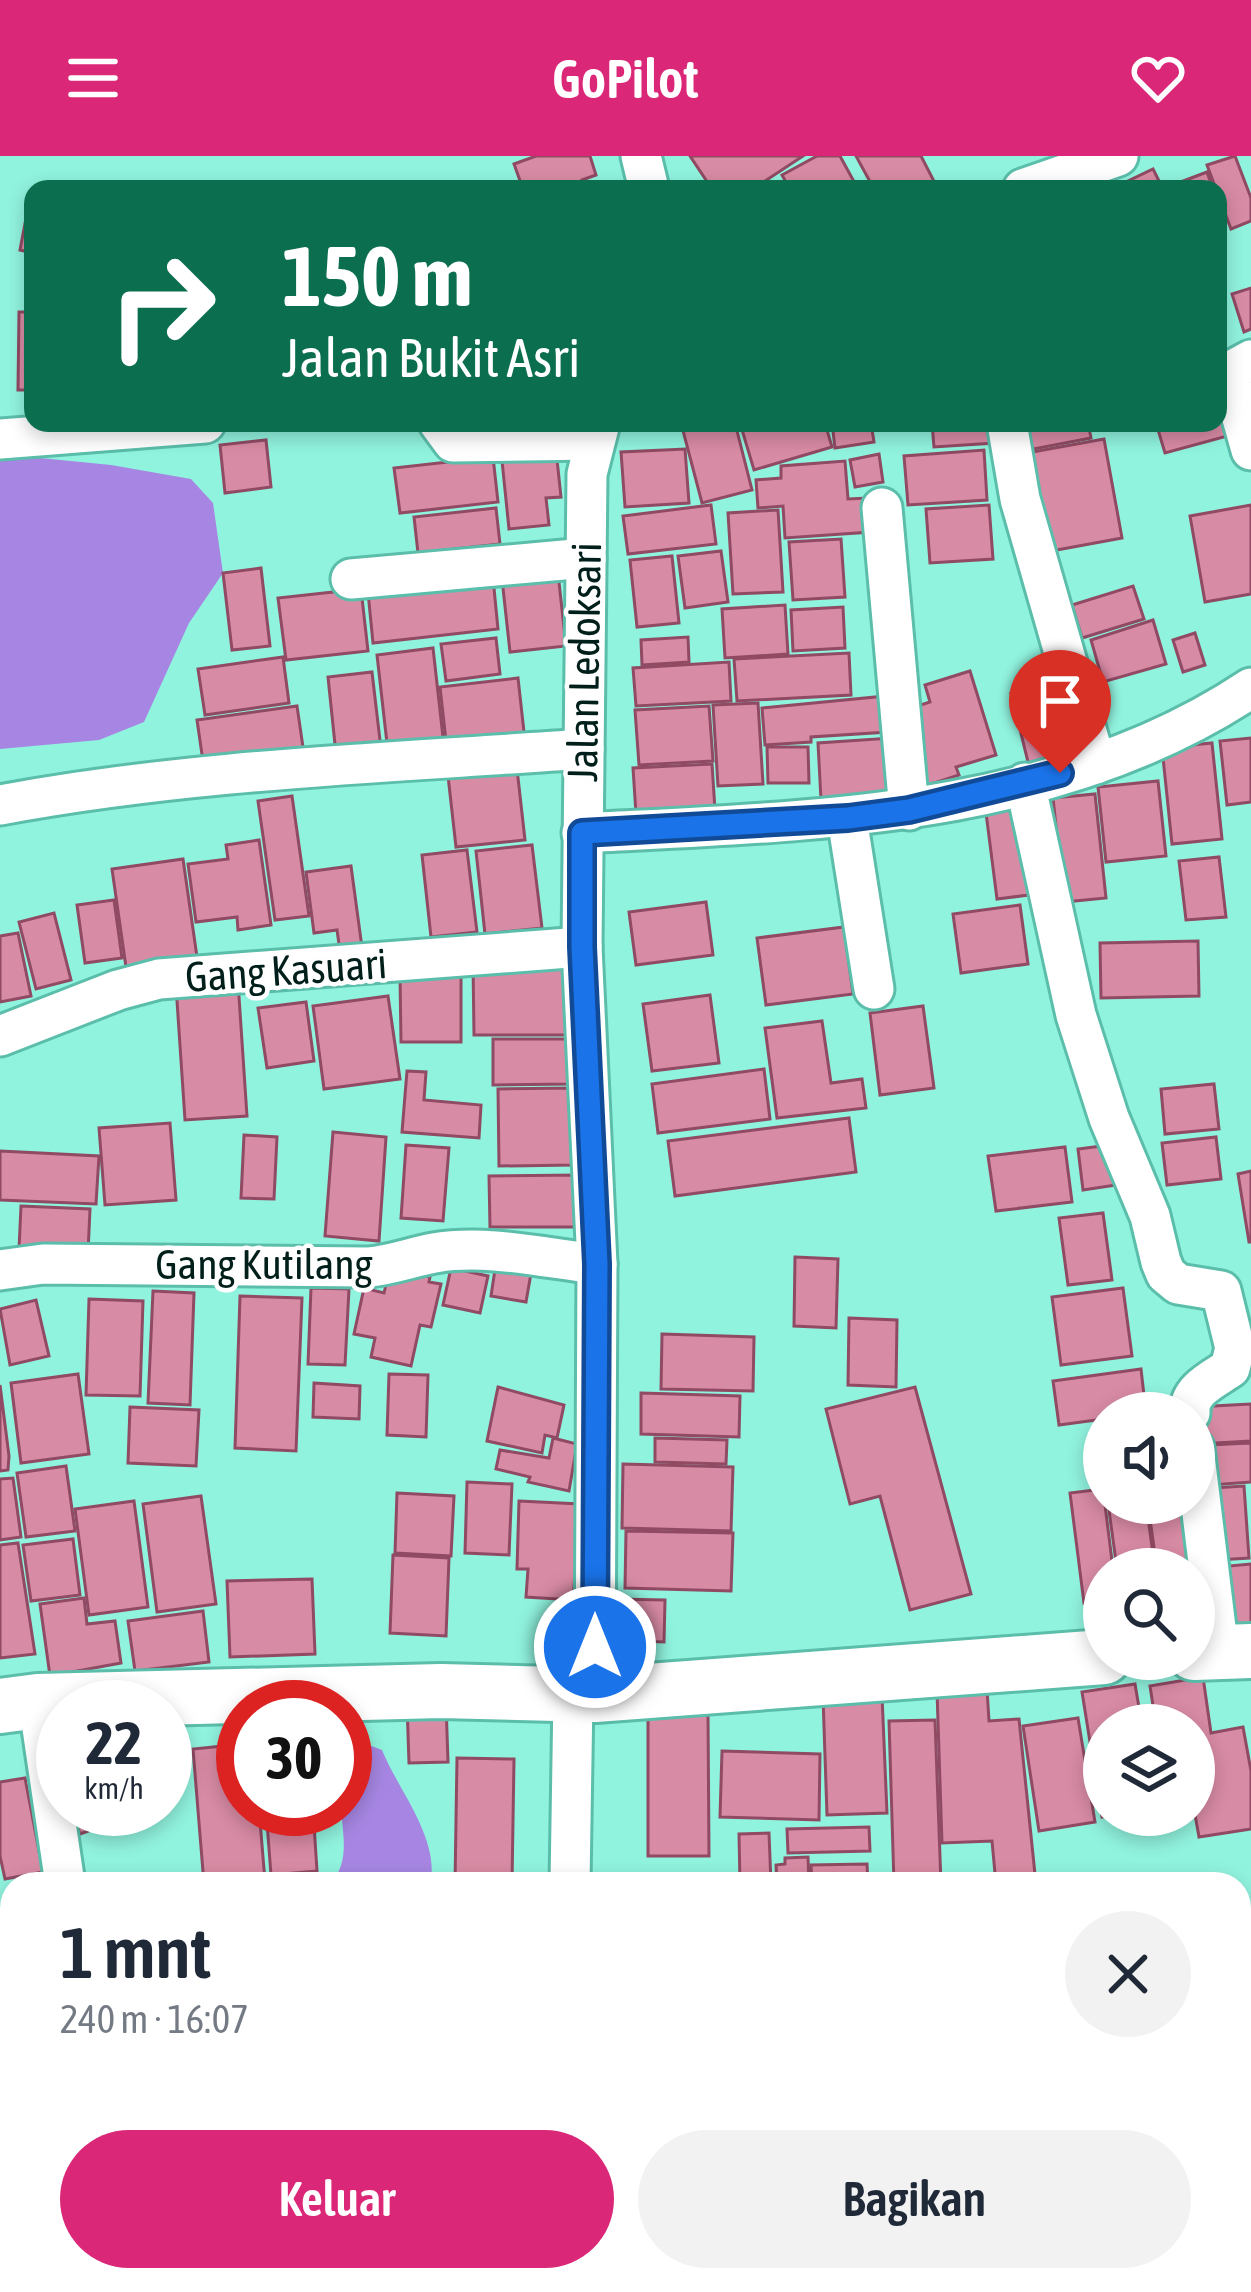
<!DOCTYPE html>
<html lang="id">
<meta charset="utf-8">
<style>
:root{--surface:#fff;--page:#f2f2f3;--text:#1f2937;--muted:#747a83;--accent:#db2777}
body{margin:0;font-family:"Asap Condensed",sans-serif;background:var(--page);color:var(--text);height:100vh;display:flex;flex-direction:column;font-size:45px;white-space:nowrap}
*{box-sizing:border-box;margin:0}
p{font-size:39px;color:var(--muted)}
.icon{flex:none;width:66px;height:66px;fill:none;stroke:currentColor;stroke-width:2;stroke-linecap:round;stroke-linejoin:round}
.map{position:relative;flex:1;overflow:hidden}
.side{position:absolute;left:0px;top:1716px;width:1251px;height:420px;display:flex;flex-direction:column;background:var(--surface);border-radius:36px 36px 0 0;box-shadow:0 6px 18px #0003}
.side>*{flex:none}
.hud{position:absolute;left:24px;top:24px;width:1203px;height:252px;border-radius:24px;box-shadow:0 6px 18px #0003;background:#0b6e4f;color:#fff;overflow:hidden}
.tools{position:absolute;left:1083px;top:1236px;display:grid;gap:24px}
.tools a{display:grid;place-items:center;width:132px;height:132px;border-radius:50%;background:var(--surface);box-shadow:0 6px 18px #0003;font-size:60px}
.speed{position:absolute;left:36px;top:1524px;display:flex;gap:24px;font-size:60px;font-weight:700;text-align:center}
.speed>*{display:grid;place-content:center;width:156px;height:156px;border-radius:50%;background:var(--surface);box-shadow:0 6px 18px #0003;line-height:1}
.speed small{font-size:30px;font-weight:400}
.speed .limit{border:18px solid #d22;background:#fff;color:#111}
.pin{position:absolute;display:grid;place-items:center;width:102px;height:102px;color:#fff;margin:-123px -51px;border-radius:50% 50% 50% 0;rotate:-45deg;box-shadow:0 0 12px #0007}
.pin .icon{rotate:45deg}
.me{position:absolute;width:132px;margin:-66px;rotate:0deg;stroke-linejoin:round;filter:drop-shadow(0 0 9px #0008)}
.turn{display:flex;align-items:center;gap:42px;height:252px;padding:0 60px;font-size:54px}
.turn .icon{width:156px;height:156px;stroke-width:2.5}
.turn b{display:block;font-size:84px;line-height:102px}
.round{display:grid;place-items:center;flex:none;width:126px;height:126px;border-radius:63px;background:var(--page)}
.head{display:flex;align-items:center;justify-content:space-between;height:204px;padding:0 60px}
h1{font-size:72px;font-weight:600;line-height:90px}
.action{display:flex;gap:24px;margin-top:auto;padding:24px 60px}
.action a{flex:1;height:138px;border-radius:72px;background:var(--accent);color:#fff;font-size:48px;font-weight:600;line-height:138px;text-align:center}
.action a+a{background:var(--page);color:var(--text)}
header{display:flex;justify-content:space-between;align-items:center;height:156px;padding:0 60px;background:var(--accent);color:#fff;font-size:54px;font-weight:600}
.map>svg:first-child{display:block}
</style>
<header><svg class="icon" aria-label="menu" viewBox="0 0 24 24"><path d="M4 6h16M4 12h16M4 18h16"/></svg>GoPilot<svg class="icon" aria-label="heart" viewBox="0 0 24 24"><path d="M12 20l-8-8c-3-5 5-10 8-4 3-6 11-1 8 4z"/></svg></header>
<div class="map">
<svg width="1251" height="2136" viewBox="0 0 1251 2136">
<rect width="100%" height="100%" fill="#90f3de"/>
<g fill="#a686e2">
<polygon points="0,298 111,309 191,323 213,347 223,417 189,467 144,566 99,584 0,593"/>
<path d="M348,1581l34,13c15,38 59,90 48,134h-100c20,-21 13,-48 11,-75h4z"/>
<polygon points="0,2088 12,2089 12,2124 521,2124 511,2136 0,2136"/>
</g>
<g fill="#d88ba4" stroke="#904a63" stroke-width="3">
<polygon points="536,0 590,0 596,19 582,24 585,33 523,33 514,8"/>
<polygon points="690,0 803,0 753,33 712,33"/>
<polygon points="817,0 840,0 858,33 790,33 782,19"/>
<polygon points="856,0 921,0 938,33 874,33"/>
<polygon points="1235,0 1251,42 1251,65 1231,73 1207,9"/>
<polygon points="1153,13 1163,33 1129,33 1126,26"/>
<polygon points="1207,16 1213,33 1171,33 1170,30"/>
<polygon points="27,57 33,58 33,97 20,94"/>
<polygon points="1251,132 1251,173 1244,176 1232,138"/>
<polygon points="19,156 33,156 33,234 18,234"/>
<polygon points="1218,235 1231,279 1165,297 1156,267 1218,267"/>
<polygon points="681,267 735,267 752,334 702,347"/>
<polygon points="740,267 825,267 832,291 754,314"/>
<polygon points="832,267 871,267 874,286 835,292"/>
<polygon points="932,267 994,267 995,287 934,291"/>
<polygon points="1017,267 1088,267 1091,282 1023,295"/>
<polygon points="1104,283 1122,382 1046,396 1027,297"/>
<polygon points="266,284 271,331 225,337 220,289"/>
<polygon points="685,293 689,347 625,351 621,296"/>
<polygon points="556,294 561,341 546,342 549,369 509,373 501,295"/>
<polygon points="984,294 987,344 908,349 904,300"/>
<polygon points="879,298 883,326 855,331 850,304"/>
<polygon points="493,301 498,346 400,357 394,312"/>
<polygon points="845,305 848,343 868,342 871,376 785,382 783,350 758,352 756,324 781,322 781,310"/>
<polygon points="711,349 716,388 628,398 623,360"/>
<polygon points="989,349 993,403 930,407 926,353"/>
<polygon points="1251,349 1251,438 1205,446 1190,360"/>
<polygon points="496,352 500,388 418,397 414,361"/>
<polygon points="778,354 783,436 733,438 728,357"/>
<polygon points="841,383 845,441 793,444 789,386"/>
<polygon points="721,395 728,446 685,452 678,400"/>
<polygon points="672,400 679,467 637,471 630,404"/>
<polygon points="557,408 566,490 510,496 501,414"/>
<polygon points="261,412 270,490 232,494 223,417"/>
<polygon points="492,412 498,473 373,487 367,426"/>
<polygon points="1133,430 1144,463 1082,482 1072,449"/>
<polygon points="361,433 368,495 286,504 278,442"/>
<polygon points="785,449 788,498 725,502 722,453"/>
<polygon points="843,451 845,492 793,495 791,454"/>
<polygon points="1153,464 1166,508 1103,526 1091,484"/>
<polygon points="1195,477 1205,509 1183,516 1173,484"/>
<polygon points="688,481 689,506 642,509 641,484"/>
<polygon points="496,482 500,518 446,525 441,488"/>
<polygon points="433,492 445,599 389,605 377,499"/>
<polygon points="849,497 851,539 737,545 734,503"/>
<polygon points="283,501 289,547 205,559 198,513"/>
<polygon points="729,506 731,545 636,550 633,512"/>
<polygon points="970,515 996,599 956,611 959,619 913,634 905,554 930,546 925,529"/>
<polygon points="372,516 381,593 336,598 328,521"/>
<polygon points="518,522 525,585 447,594 440,531"/>
<polygon points="1056,526 1074,599 1029,610 1011,537"/>
<polygon points="886,540 888,576 811,581 811,586 765,589 762,552"/>
<polygon points="758,547 763,628 718,630 713,549"/>
<polygon points="297,550 305,605 205,619 197,564"/>
<polygon points="709,550 713,605 639,609 635,554"/>
<polygon points="891,582 894,640 821,644 818,587"/>
<polygon points="1251,582 1251,646 1227,649 1220,585"/>
<polygon points="1212,587 1222,683 1172,688 1162,592"/>
<polygon points="767,591 808,591 809,627 768,627"/>
<polygon points="516,604 525,684 456,691 447,611"/>
<polygon points="712,608 715,654 636,658 633,612"/>
<polygon points="1158,625 1166,700 1106,706 1098,631"/>
<polygon points="1095,638 1106,742 1064,746 1053,642"/>
<polygon points="292,640 309,760 275,764 258,645"/>
<polygon points="1016,644 1029,739 997,743 985,649"/>
<polygon points="259,684 271,769 238,774 237,761 196,766 188,708 228,703 226,689"/>
<polygon points="532,689 542,772 485,778 476,695"/>
<polygon points="467,694 477,776 431,781 422,699"/>
<polygon points="1219,701 1226,761 1186,764 1179,705"/>
<polygon points="183,703 197,801 126,811 112,713"/>
<polygon points="351,710 363,799 341,802 337,774 314,777 306,716"/>
<polygon points="114,744 122,802 85,807 77,749"/>
<polygon points="706,746 713,799 636,809 629,756"/>
<polygon points="1020,749 1028,808 961,817 953,758"/>
<polygon points="54,757 71,824 36,833 19,766"/>
<polygon points="844,771 853,838 766,849 757,782"/>
<polygon points="18,777 31,840 0,846 0,780"/>
<polygon points="1198,785 1199,840 1101,842 1100,787"/>
<polygon points="473,807 573,807 574,879 474,879"/>
<polygon points="400,819 461,819 461,886 401,886"/>
<polygon points="238,826 247,960 185,964 176,830"/>
<polygon points="710,839 719,907 652,915 643,848"/>
<polygon points="388,840 400,923 324,933 313,850"/>
<polygon points="306,846 314,905 267,912 258,852"/>
<polygon points="923,850 934,932 880,939 870,857"/>
<polygon points="822,865 831,927 862,923 866,952 777,962 765,872"/>
<polygon points="493,883 570,883 571,928 493,929"/>
<polygon points="764,913 770,963 658,977 652,928"/>
<polygon points="407,915 426,916 424,944 481,949 479,982 402,976"/>
<polygon points="1214,928 1219,973 1165,978 1161,933"/>
<polygon points="573,932 574,1009 499,1010 498,933"/>
<polygon points="849,962 856,1016 675,1040 668,985"/>
<polygon points="170,967 176,1044 105,1049 99,972"/>
<polygon points="333,976 386,981 379,1085 325,1080"/>
<polygon points="244,979 277,981 274,1043 241,1042"/>
<polygon points="1216,981 1221,1023 1167,1029 1162,987"/>
<polygon points="406,989 449,992 443,1065 401,1062"/>
<polygon points="1110,989 1116,1029 1083,1034 1078,993"/>
<polygon points="1065,991 1072,1046 996,1055 988,1000"/>
<polygon points="0,995 99,1000 96,1048 0,1044"/>
<polygon points="1251,1015 1251,1086 1249,1086 1238,1018"/>
<polygon points="579,1019 579,1071 490,1071 489,1020"/>
<polygon points="21,1050 90,1053 88,1097 19,1093"/>
<polygon points="1103,1057 1112,1124 1068,1129 1059,1062"/>
<polygon points="497,1100 533,1106 526,1146 491,1140"/>
<polygon points="795,1101 838,1103 836,1172 794,1170"/>
<polygon points="390,1112 430,1121 429,1126 441,1128 431,1171 420,1169 411,1210 371,1201 375,1182 354,1178 364,1132 384,1137"/>
<polygon points="451,1112 488,1120 480,1157 443,1149"/>
<polygon points="311,1132 349,1133 345,1209 308,1208"/>
<polygon points="1123,1132 1132,1200 1061,1209 1052,1141"/>
<polygon points="153,1135 194,1137 190,1249 148,1247"/>
<polygon points="240,1140 302,1142 296,1295 235,1292"/>
<polygon points="89,1143 143,1145 140,1240 86,1239"/>
<polygon points="36,1144 49,1200 10,1209 0,1153"/>
<polygon points="849,1162 897,1164 896,1231 848,1229"/>
<polygon points="662,1178 754,1181 753,1235 661,1233"/>
<polygon points="1141,1213 1146,1257 1104,1257 1104,1263 1059,1269 1053,1225"/>
<polygon points="78,1218 89,1298 21,1307 11,1227"/>
<polygon points="389,1218 428,1219 426,1281 387,1279"/>
<polygon points="314,1227 360,1230 359,1263 313,1261"/>
<polygon points="0,1229 9,1300 8,1314 0,1315"/>
<polygon points="498,1231 564,1249 557,1282 545,1279 542,1297 487,1285"/>
<polygon points="915,1231 971,1438 910,1454 880,1340 850,1348 826,1253"/>
<polygon points="641,1237 740,1240 739,1281 641,1278"/>
<polygon points="1251,1248 1251,1285 1198,1288 1195,1251"/>
<polygon points="130,1251 199,1254 196,1310 128,1307"/>
<polygon points="553,1282 577,1288 569,1335 528,1326 530,1321 496,1313 500,1294 549,1302"/>
<polygon points="655,1282 727,1284 726,1308 655,1306"/>
<polygon points="1251,1287 1251,1326 1211,1329 1208,1289"/>
<polygon points="623,1308 733,1311 731,1375 622,1372"/>
<polygon points="66,1310 75,1375 26,1381 17,1317"/>
<polygon points="13,1322 21,1381 0,1384 0,1323"/>
<polygon points="467,1326 512,1328 509,1399 465,1397"/>
<polygon points="1244,1330 1249,1402 1218,1404 1213,1332"/>
<polygon points="1103,1333 1113,1413 1104,1413 1104,1445 1084,1447 1070,1337"/>
<polygon points="397,1337 454,1340 451,1400 395,1397"/>
<polygon points="201,1340 216,1448 157,1456 143,1348"/>
<polygon points="134,1345 148,1451 89,1459 75,1353"/>
<polygon points="519,1345 580,1348 573,1444 526,1441 528,1413 517,1413"/>
<polygon points="1108,1347 1146,1347 1155,1413 1117,1413"/>
<polygon points="1185,1352 1193,1413 1157,1413 1149,1356"/>
<polygon points="626,1375 733,1377 731,1435 625,1432"/>
<polygon points="73,1383 80,1439 31,1445 23,1389"/>
<polygon points="18,1387 35,1498 0,1502 0,1389"/>
<polygon points="393,1399 449,1402 446,1480 390,1477"/>
<polygon points="1251,1408 1251,1467 1222,1469 1218,1411"/>
<polygon points="312,1423 315,1498 230,1501 227,1425"/>
<polygon points="84,1442 87,1468 115,1465 121,1507 50,1520 40,1448"/>
<polygon points="614,1443 665,1444 664,1486 614,1484"/>
<polygon points="203,1455 209,1506 135,1515 128,1465"/>
<polygon points="1203,1521 1211,1577 1243,1571 1251,1615 1251,1673 1199,1681 1194,1653 1194,1569 1156,1569 1150,1530"/>
<polygon points="1135,1528 1142,1569 1104,1569 1104,1659 1115,1659 1102,1661 1082,1536"/>
<polygon points="987,1533 989,1565 1019,1563 1036,1728 996,1728 992,1685 942,1687 937,1535"/>
<polygon points="882,1539 887,1657 827,1659 823,1541"/>
<polygon points="446,1547 448,1606 409,1607 407,1548"/>
<polygon points="648,1556 708,1557 709,1700 648,1700"/>
<polygon points="1078,1562 1095,1666 1039,1675 1023,1570"/>
<polygon points="935,1564 941,1728 894,1728 889,1565"/>
<polygon points="243,1588 243,1653 259,1653 265,1725 204,1728 193,1593"/>
<polygon points="722,1595 820,1598 819,1664 720,1661"/>
<polygon points="457,1602 514,1603 512,1728 455,1728"/>
<polygon points="25,1622 43,1716 5,1723 0,1700 0,1626"/>
<polygon points="71,1653 148,1653 80,1678"/>
<polygon points="266,1653 313,1653 317,1715 271,1719"/>
<polygon points="869,1671 870,1695 788,1697 787,1673"/>
<polygon points="769,1677 771,1728 740,1728 739,1678"/>
<polygon points="808,1701 809,1728 777,1728 776,1709 785,1708 785,1702"/>
<polygon points="867,1708 868,1728 812,1728 811,1709"/>
<polygon points="12,1768 12,1809 0,1813 0,1771"/>
<polygon points="12,1817 12,1857 0,1858 0,1819"/>
<polygon points="1239,1920 1251,1920 1251,1992 1239,1993"/>
<polygon points="12,1999 12,2064 0,2065 0,2000"/>
<rect x="1239" y="2061" width="12" height="44"/>
<rect x="633" y="2124" width="96" height="12"/>
<rect x="796" y="2124" width="55" height="12"/>
<rect x="892" y="2124" width="48" height="11"/>
<rect x="953" y="2124" width="76" height="12"/>
</g>
<g fill="none" stroke-linecap="round" stroke-linejoin="round">
<g stroke="#5abeaa" stroke-width="45">
<g id="street">
<polyline points="641,0 649,33"/>
<polyline points="1023,33 1118,0"/>
<polyline points="1251,204 1229,216 1251,294"/>
<polyline points="439,267 453,286 594,284"/>
<polyline points="1007,267 1020,343 1096,608"/>
<polyline points="0,283 205,267"/>
<polyline points="882,352 909,654"/>
<polyline points="351,423 586,402"/>
<path d="M1025,627l51,232 33,103 41,98 11,46 5,12 12,10 43,7 14,57 -5,20c-16,11 -42,22 -40,45"/>
<path d="M0,649c192,-36 389,-42 584,-56"/>
<polyline points="847,662 874,833"/>
<path d="M582,677c226,-12 473,-14 669,-145"/>
<polyline points="0,880 118,834 159,823 582,791"/>
<path d="M0,1114l43,-6 326,3c23,-2 43,-10 65,-14 53,-9 110,5 163,11"/>
<polyline points="1194,1292 1219,1496"/>
<polyline points="595,1539 597,1108 582,791 587,318 600,267"/>
<polyline points="38,1545 65,1728"/>
<polyline points="570,1728 573,1539"/>
<polyline points="1239,2036 1251,2035"/>
<polyline points="95,2124 96,2136"/>
<polyline points="581,2124 582,2136"/>
<polyline points="753,2124 753,2136"/>
<polyline points="1071,2124 1071,2136"/>
</g>
</g>
<g stroke="#5abeaa" stroke-width="60">
<g id="secondary">
<polyline points="1194,1497 1251,1495"/>
<polyline points="0,1550 38,1545 441,1535 595,1539 1104,1501"/>
</g>
</g>
<use href="#street" stroke="#fff" stroke-width="39"/>
<use href="#secondary" stroke="#fff" stroke-width="54"/>
</g>
<g fill="none" stroke-linecap="round" stroke-linejoin="round">
<g stroke="#114b97" stroke-width="30">
<polyline id="route" points="595,1491 597,1108 582,791 582,677 848,662 909,654 1060,617"/>
</g>
<use href="#route" stroke="#1a73e8" stroke-width="21"/>
</g>
<g text-anchor="middle" stroke-width="9" stroke-linejoin="round" paint-order="stroke">
<g font-size="42" fill="#001f1a" stroke="#fefefe">
<text transform="translate(584 506) rotate(-89)" y="15">Jalan Ledoksari</text>
<text transform="translate(286 814) rotate(-4)" y="15">Gang Kasuari</text>
<text x="264" y="1123">Gang Kutilang</text>
</g>
</g>
</svg>
<div class="tools">
<a><svg class="icon" aria-label="sound" viewBox="0 0 24 24"><path d="M4 9h4l5-4v14l-5-4H4zM17 9q2 3 0 6"/></svg></a>
<a><svg class="icon" aria-label="search" viewBox="0 0 24 24"><circle cx="10" cy="10" r="6"/><path d="M15 15l6 6"/></svg></a>
<a><svg class="icon" aria-label="layers" viewBox="0 0 24 24"><path d="M12 4l9 5-9 5-9-5zM3 14l9 5 9-5"/></svg></a>
</div>
<div class="speed"><div>22<small>km/h</small></div><div class="limit">30</div></div>
<div class="pin" style="left:1060px;top:617px;background:#d93025"><svg class="icon" aria-label="arrive" viewBox="0 0 24 24"><path d="M6 21V4h12l-3 4 3 4H6"/></svg></div>
<svg class="me" style="left:595px;top:1491px" viewBox="-20 -20 40 40"><circle r="17" fill="#1a73e8" stroke="#fff" stroke-width="3"/><path d="M0-11L8 9 0 5-8 9z" fill="#fff"/></svg>
<div class="hud">
<div class="turn"><svg class="icon" aria-label="right" viewBox="0 0 24 24"><path d="M7 20v-9h11M14 6l5 5-5 5"/></svg><div><b>150 m</b>Jalan Bukit Asri</div></div>
</div>
<section class="side">
<div class="head"><div><h1>1 mnt</h1><p>240 m · 16:07</p></div><a class="round"><svg class="icon" aria-label="close" viewBox="0 0 24 24"><path d="M6 6l12 12M18 6L6 18"/></svg></a></div>
<div class="action"><a>Keluar</a><a>Bagikan</a></div>
</section>
</div>
